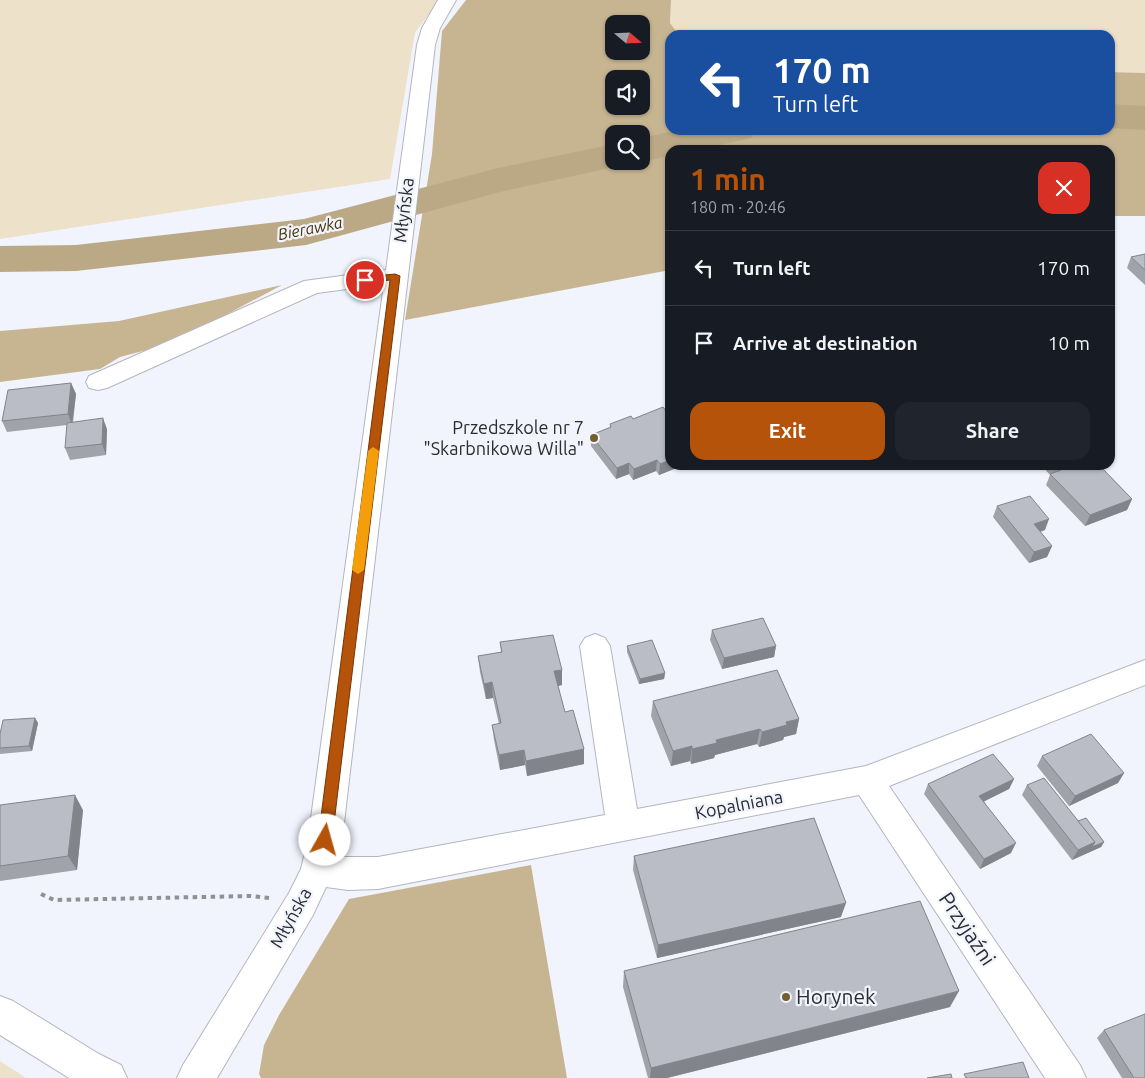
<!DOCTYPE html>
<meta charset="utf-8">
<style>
:root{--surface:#171b24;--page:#20242c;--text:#f1f3f6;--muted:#9ea1a6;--line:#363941;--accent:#b45309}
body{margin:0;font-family:Ubuntu,sans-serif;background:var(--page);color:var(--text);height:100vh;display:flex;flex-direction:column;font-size:19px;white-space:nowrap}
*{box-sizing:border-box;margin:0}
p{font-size:16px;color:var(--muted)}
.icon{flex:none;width:28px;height:28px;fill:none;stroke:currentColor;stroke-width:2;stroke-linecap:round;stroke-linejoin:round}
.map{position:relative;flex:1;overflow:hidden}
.sheet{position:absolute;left:665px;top:145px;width:450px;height:325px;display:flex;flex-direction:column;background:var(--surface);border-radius:15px;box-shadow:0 1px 4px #0004}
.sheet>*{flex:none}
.hud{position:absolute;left:665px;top:30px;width:450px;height:105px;border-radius:15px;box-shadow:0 1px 4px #0004;background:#1a4fa0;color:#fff;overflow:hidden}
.needle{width:32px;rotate:109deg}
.fabs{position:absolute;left:605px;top:15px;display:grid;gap:10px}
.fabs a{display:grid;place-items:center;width:45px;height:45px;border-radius:10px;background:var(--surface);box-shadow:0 1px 4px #0004;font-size:25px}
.pin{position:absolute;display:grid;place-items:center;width:42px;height:42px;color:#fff;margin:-21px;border:2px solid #fff;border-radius:50%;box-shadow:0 1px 5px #0007}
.me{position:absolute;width:55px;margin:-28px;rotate:7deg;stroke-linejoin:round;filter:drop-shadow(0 0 4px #0008)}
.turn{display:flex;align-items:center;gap:18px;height:105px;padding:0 25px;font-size:22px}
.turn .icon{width:65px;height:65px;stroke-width:2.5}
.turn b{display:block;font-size:35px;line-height:42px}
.round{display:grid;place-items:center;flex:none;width:52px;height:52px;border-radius:15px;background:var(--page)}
.headline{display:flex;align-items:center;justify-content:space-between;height:85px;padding:0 25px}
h1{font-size:30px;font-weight:700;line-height:38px;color:var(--accent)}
.button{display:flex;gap:10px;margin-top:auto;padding:10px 25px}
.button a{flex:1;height:58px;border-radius:15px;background:var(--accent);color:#fff;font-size:20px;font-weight:700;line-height:58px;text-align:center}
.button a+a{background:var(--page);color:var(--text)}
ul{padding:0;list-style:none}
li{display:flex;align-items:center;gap:15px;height:75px;padding:0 25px;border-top:1px solid var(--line)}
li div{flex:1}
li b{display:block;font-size:19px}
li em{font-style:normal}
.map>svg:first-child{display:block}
</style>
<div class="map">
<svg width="1145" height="1078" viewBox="0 0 1145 1078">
<rect width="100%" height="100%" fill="#f1f4fd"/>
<g fill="#eee1c9">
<polygon points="0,0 439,0 415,33 390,179 0,239"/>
<polygon points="671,0 1145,0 1145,73 1110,72 1110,35 679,35 670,23"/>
<polygon points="0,1061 26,1078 0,1078"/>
</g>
<g fill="#c7b592" fill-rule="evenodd">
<path d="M466,0h205l-1,23 9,12h-9v95h440v-58l35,1v143h-35v-66h-440v120l-265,50 27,-166 10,-123zM614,24h27v27h-27zM614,79h27v27h-27zM614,134h27v27h-27z"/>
<polygon points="282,285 173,343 120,357 100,369 0,382 0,331 119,321"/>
<polygon points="531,865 567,1078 261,1078 259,1074 264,1045 279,1015 349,899"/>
</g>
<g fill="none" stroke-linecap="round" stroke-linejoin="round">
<g fill="#bba986" fill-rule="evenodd">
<polygon points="1110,104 1145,106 1145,130 1110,128"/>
<polygon points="680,130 756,130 751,138 698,150 670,150 670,156 641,162 638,161 641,161 641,138"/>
<polygon points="614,144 614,161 630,161 628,164 500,192 306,245 76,271 0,272 0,246 76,245 304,219 494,169"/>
</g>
<g stroke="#b3b6bf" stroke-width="2">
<polygon id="minor" points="438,0 456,0 440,28 435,45 342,840 337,857 378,857 605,815 580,646 585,638 595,634 605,638 610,646 637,809 866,766 1145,660 1145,685 889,786 1080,1065 1086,1078 1045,1078 859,795 378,889 348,890 326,887 313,915 217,1078 177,1078 183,1065 289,893 301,869 308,840 384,284 317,293 107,388 98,390 89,388 86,382 89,376 304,281 386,270 417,45 422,28"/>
</g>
<g stroke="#b3b6bf" stroke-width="2">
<polygon id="major" points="0,996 13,1001 99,1054 121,1065 127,1078 69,1078 0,1035"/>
</g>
<polyline stroke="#8f9197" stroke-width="4" stroke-dasharray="4.5 4.5" stroke-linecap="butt" points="41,894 54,900 251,896 269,898"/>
<use href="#minor" fill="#fff" fill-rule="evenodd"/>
<use href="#major" fill="#fff" fill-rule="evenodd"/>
</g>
<g fill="#a0a3aa">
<polygon points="1145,254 1145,285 1127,268 1131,257"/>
<polygon points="71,383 76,394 73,423 107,429 106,455 70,460 65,448 67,425 7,432 2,421"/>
<polygon points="610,424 670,465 684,465 659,475 656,471 633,480 629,474 616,479 591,446 591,435 610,428"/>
<polygon points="1041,465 1099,465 1132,499 1127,510 1085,526 1046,485 1050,475"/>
<polygon points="997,506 1045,530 1040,532 1052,546 1047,557 1029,563 993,517"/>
<polygon points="712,630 776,646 774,657 722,669 710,640"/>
<polygon points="500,642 562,685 558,686 565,712 584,749 584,764 527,776 525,765 500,770 494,740 492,725 499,724 493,698 486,699 480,672 478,656 501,652"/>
<polygon points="627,646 665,673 664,679 639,684 627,652"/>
<polygon points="653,701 799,719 796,734 784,737 783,740 759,747 757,744 715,755 714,758 691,764 690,761 671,766 651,716"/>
<polygon points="35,718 38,723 32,751 0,754 0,734"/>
<polygon points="1042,756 1124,773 1118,783 1069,806 1037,766"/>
<polygon points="1014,779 1009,789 984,801 1011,853 980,869 924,794 928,784"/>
<polygon points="1027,785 1078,821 1104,842 1101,847 1072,860 1022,795"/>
<polygon points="0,805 83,810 77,870 0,881"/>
<polygon points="634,856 841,917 657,958 633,870"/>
<polygon points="624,971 950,1007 667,1078 648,1078 623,987"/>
<polygon points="1104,1030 1145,1078 1122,1078 1097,1038"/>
</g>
<g fill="#82848b">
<polygon points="71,383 76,394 72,425 68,414"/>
<polygon points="103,418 107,429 106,455 102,444"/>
<polygon points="657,460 656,471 633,480 634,469"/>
<polygon points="670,460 670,465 684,465 659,475 660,464"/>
<polygon points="629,463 629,474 616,479 617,468"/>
<polygon points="1132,499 1127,510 1085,526 1090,515"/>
<polygon points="1049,519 1045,530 1029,535 1034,524"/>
<polygon points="1052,546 1047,557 1029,563 1034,552"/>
<polygon points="776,646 774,657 722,669 724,658"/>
<polygon points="562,670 562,685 554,687 554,671"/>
<polygon points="665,673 664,679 639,684 640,679"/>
<polygon points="492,682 493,698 486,699 484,684"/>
<polygon points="35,718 38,723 32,751 29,746"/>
<polygon points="799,719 796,734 784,737 783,740 759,747 762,732 786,722"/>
<polygon points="760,729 757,744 715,755 714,758 691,764 692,749 716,740"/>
<polygon points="692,746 690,761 671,766 673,751"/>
<polygon points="584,749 584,764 527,776 526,761"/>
<polygon points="524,750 525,765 500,770 499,755"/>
<polygon points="1124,773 1118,783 1069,806 1075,796"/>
<polygon points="1014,779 1009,789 975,806 979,796"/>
<polygon points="75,795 83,810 77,870 68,856"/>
<polygon points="1095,842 1104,842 1101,847 1072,860 1078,850"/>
<polygon points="1016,843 1011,853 980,869 984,859"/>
<polygon points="846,903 841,917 657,958 658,945"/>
<polygon points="959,991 950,1007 667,1078 650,1078 651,1068"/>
</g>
<g fill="#babdc6" stroke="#82848b">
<polygon points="1145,254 1145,270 1131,257"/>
<polygon points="71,383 68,414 2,421 8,390"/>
<polygon points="663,407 670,416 670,460 660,464 657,460 634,469 629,463 617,468 591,435 611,427 610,424 631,416 633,419"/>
<polygon points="103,418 102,444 65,448 67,423"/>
<polygon points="1056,465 1099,465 1132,499 1090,515 1050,474 1061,470"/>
<polygon points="1030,496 1049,519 1034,524 1052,546 1034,552 997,506"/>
<polygon points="763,618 776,646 724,658 712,630"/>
<polygon points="553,635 562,670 554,671 565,712 573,710 584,749 526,761 524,750 499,755 492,725 501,723 492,682 484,684 478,656 502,652 500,642"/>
<polygon points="652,640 665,673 640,679 627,646"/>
<polygon points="777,670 799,719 786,722 787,725 762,732 760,729 716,740 717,743 692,749 692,746 673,751 653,701"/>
<polygon points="35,718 29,746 0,748 0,734 3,720"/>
<polygon points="1091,734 1124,773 1075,796 1042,756"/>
<polygon points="993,754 1014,779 979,796 1016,843 984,859 928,784"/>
<polygon points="1044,778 1095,842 1078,850 1027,785"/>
<polygon points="75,795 68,856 0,866 0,805"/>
<polygon points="814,818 846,903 658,945 634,856"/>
<polygon points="1086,818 1104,842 1092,847 1095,842 1078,821"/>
<polygon points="920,901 959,991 651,1068 624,971"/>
<polygon points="1145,1014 1145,1078 1134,1078 1104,1030"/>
<polygon points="1023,1062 1029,1078 966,1078 964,1074"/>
<polygon points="951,1074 952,1078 927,1078"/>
</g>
<polygon fill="#b45309" stroke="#753606" points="395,274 400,276 332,840 330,844 325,846 320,844 318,840 390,280 365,283 360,280 365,277"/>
<polygon fill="#f59e0b" points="373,447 379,451 364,570 358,574 352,570 368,451"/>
<g fill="#745d2e" stroke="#f1f4fd" stroke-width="2">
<circle cx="594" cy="438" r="5"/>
<circle cx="786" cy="997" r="5"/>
</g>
<g text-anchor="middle" stroke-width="4.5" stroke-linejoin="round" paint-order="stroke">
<g font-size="16" font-style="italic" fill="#473405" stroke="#f1f4fd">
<text transform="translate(310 228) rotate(-11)" y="6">Bierawka</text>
</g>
<g font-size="18" fill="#2b2c2f" stroke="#f1f4fd">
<text transform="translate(404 210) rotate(-83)" y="6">Młyńska</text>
<text transform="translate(739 805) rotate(-11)" y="6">Kopalniana</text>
<text transform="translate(291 918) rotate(-61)" y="6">Młyńska</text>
</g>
<g font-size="18" fill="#2b2c2f" stroke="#f1f4fd" text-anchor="end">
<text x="584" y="434">Przedszkole nr 7<tspan x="584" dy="21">"Skarbnikowa Willa"</tspan></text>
</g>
<g font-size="21" fill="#2b2c2f" stroke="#f1f4fd">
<text transform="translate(967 929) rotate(56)" y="7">Przyjaźni</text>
</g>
<g font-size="21" fill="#2b2c2f" stroke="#f1f4fd" text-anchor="start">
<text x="796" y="1004">Horynek</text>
</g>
</g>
</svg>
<div class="fabs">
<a><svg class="needle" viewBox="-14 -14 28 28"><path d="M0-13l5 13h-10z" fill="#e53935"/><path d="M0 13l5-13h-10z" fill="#9ea1a6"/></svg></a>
<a><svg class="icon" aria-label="sound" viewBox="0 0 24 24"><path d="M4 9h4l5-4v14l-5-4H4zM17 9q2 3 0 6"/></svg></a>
<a><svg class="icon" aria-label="search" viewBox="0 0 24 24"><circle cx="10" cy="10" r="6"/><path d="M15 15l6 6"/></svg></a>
</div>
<div class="pin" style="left:365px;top:280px;background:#d93025"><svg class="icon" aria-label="arrive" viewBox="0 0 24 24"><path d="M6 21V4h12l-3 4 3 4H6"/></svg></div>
<svg class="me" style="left:325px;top:840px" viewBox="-20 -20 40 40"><circle r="19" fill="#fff"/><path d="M0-13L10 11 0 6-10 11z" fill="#b45309"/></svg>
<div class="hud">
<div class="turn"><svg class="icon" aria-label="left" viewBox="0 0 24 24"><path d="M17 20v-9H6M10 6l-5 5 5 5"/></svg><div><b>170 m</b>Turn left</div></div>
</div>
<section class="sheet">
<div class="headline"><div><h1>1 min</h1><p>180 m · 20:46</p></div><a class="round" style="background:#d93025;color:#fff"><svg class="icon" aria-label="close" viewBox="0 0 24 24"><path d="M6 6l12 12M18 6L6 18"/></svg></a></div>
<ul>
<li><svg class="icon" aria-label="left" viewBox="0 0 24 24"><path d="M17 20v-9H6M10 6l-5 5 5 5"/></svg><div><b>Turn left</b></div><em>170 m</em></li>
<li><svg class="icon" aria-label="arrive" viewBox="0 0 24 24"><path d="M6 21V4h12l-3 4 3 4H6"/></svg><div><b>Arrive at destination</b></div><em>10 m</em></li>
</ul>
<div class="button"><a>Exit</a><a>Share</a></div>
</section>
</div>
